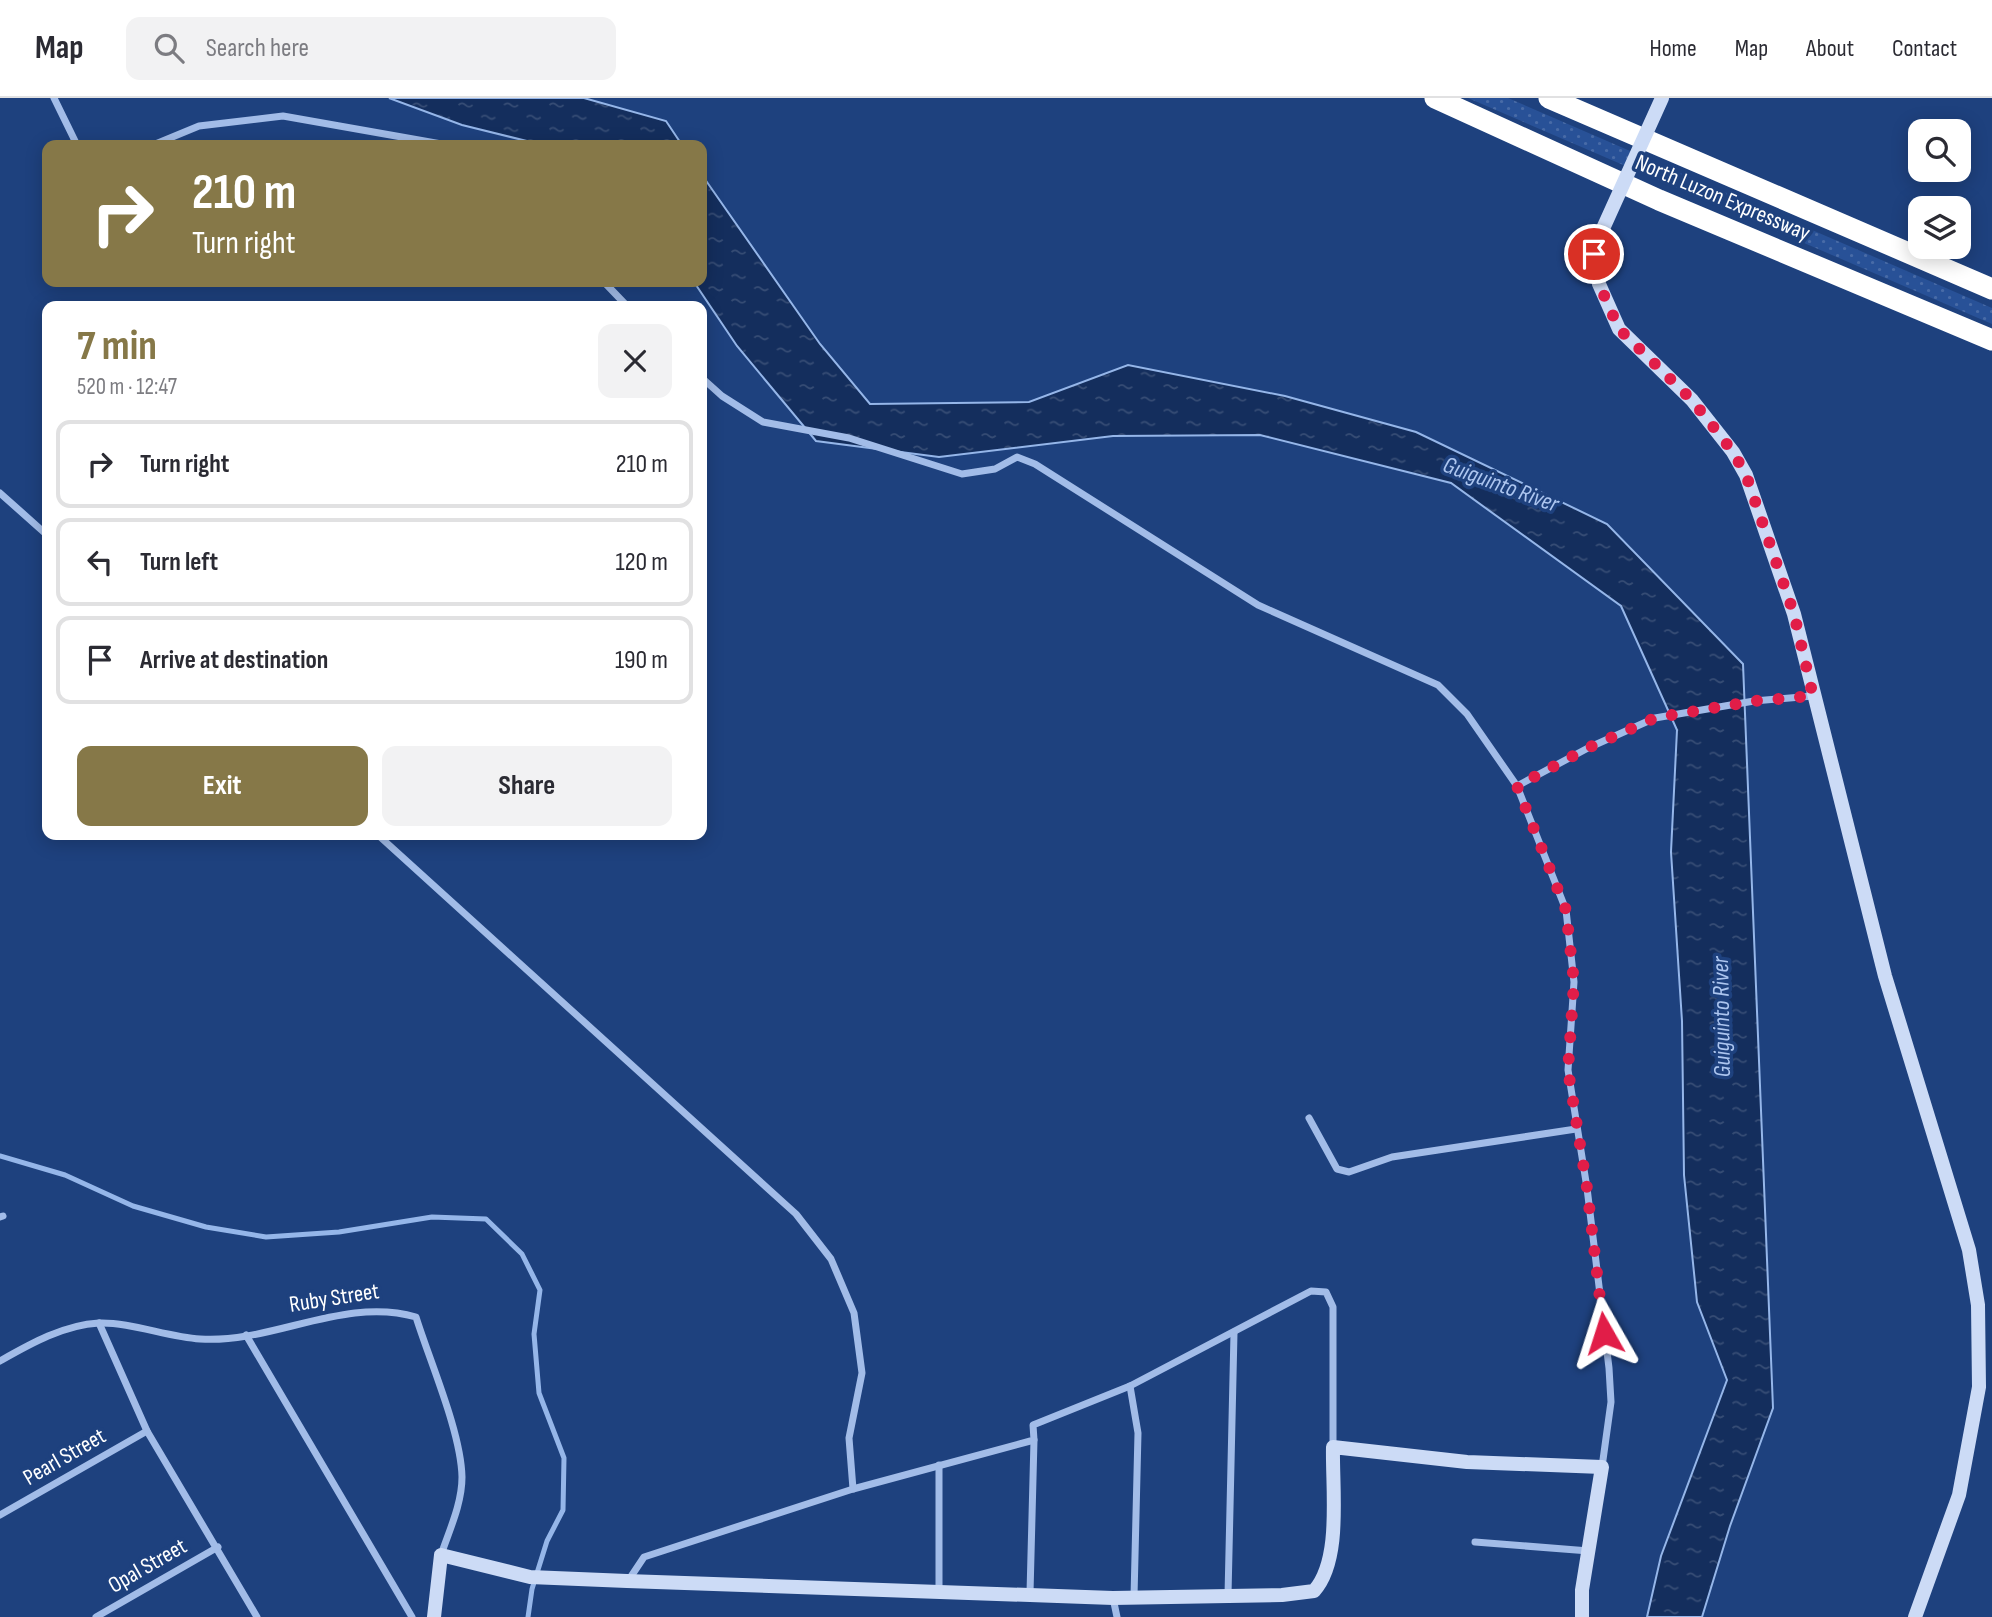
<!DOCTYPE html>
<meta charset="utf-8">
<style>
:root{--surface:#fff;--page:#f2f2f3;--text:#2b2b33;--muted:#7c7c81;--line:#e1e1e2;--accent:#867848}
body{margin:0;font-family:"Sofia Sans Condensed",sans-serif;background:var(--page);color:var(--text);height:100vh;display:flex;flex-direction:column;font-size:26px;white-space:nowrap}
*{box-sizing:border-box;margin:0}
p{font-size:23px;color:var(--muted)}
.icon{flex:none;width:38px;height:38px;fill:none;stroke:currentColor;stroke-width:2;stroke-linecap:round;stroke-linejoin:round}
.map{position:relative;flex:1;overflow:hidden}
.side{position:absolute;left:42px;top:203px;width:665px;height:539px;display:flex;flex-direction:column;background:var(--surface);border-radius:14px;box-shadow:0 4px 18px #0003}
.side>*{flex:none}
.guide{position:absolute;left:42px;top:42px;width:665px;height:147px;border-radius:14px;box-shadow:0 4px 18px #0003;background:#867848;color:#fff;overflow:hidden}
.controls{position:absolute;left:1908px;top:21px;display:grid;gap:14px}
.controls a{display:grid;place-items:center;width:63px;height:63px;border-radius:14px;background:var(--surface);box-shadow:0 4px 18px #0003;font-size:35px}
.pin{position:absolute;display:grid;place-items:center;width:60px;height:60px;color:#fff;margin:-30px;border:4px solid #fff;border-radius:50%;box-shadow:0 2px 7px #0007}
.me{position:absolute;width:77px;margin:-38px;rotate:354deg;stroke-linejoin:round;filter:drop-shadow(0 0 5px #0008)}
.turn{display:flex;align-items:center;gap:24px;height:147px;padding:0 35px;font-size:32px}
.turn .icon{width:91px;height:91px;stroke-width:2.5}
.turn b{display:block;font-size:49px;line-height:60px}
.round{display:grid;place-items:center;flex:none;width:74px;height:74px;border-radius:14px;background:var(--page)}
.summary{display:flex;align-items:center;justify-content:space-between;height:119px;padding:0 35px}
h1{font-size:42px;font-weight:700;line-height:52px;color:var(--accent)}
.primary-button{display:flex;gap:14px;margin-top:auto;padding:14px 35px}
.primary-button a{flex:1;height:80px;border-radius:14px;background:var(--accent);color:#fff;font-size:28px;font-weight:700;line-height:80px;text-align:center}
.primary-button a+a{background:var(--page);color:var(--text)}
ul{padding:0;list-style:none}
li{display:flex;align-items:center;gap:21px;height:88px;margin:0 14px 10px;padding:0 21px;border:4px solid var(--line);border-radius:14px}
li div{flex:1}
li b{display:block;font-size:26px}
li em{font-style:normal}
header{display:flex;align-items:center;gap:42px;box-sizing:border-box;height:98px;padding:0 35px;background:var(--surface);border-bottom:2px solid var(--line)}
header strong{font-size:33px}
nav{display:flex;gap:38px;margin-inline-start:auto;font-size:24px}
.search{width:490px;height:63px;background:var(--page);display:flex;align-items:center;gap:18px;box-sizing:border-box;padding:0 24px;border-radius:14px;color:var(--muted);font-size:26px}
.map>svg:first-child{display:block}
</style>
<header>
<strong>Map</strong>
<div class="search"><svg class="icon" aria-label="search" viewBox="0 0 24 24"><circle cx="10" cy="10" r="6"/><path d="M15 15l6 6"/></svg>Search here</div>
<nav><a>Home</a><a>Map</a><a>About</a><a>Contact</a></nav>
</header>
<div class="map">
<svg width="1992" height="1519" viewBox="0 0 1992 1519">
<defs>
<pattern id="grass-dots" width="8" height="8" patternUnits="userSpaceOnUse" patternTransform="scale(1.75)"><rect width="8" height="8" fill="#285197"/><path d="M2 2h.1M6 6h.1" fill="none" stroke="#486ba7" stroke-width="1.8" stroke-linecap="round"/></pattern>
<pattern id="water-ripples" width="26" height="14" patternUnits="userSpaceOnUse" patternTransform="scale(1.75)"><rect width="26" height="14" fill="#142e5d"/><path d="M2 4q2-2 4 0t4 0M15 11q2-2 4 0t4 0" fill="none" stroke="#374d75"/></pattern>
</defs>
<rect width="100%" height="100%" fill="#1e417e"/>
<polygon fill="url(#grass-dots)" points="1468,0 1508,0 1992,210 1992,226"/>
<g fill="url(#water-ripples)" stroke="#95b6e9" stroke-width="2">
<polygon points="389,0 584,0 666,23 682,47 543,47 462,27"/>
<polygon points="702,77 820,246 870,306 1029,304 1128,267 1285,298 1416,334 1607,426 1743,566 1773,1310 1730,1428 1702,1519 1647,1519 1661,1458 1727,1282 1697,1204 1684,1077 1682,923 1671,754 1677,632 1621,508 1451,385 1260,337 1113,338 939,359 816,343 737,248 694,184 702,184"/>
</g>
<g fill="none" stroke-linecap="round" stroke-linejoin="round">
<polyline stroke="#95b6e9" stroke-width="5" points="0,1058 65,1077 133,1108 206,1129 266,1139 339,1134 432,1119 486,1121 522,1156 540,1192 534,1236 539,1295 564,1360 563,1412 547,1443 532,1491 528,1519"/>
<g stroke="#a2bce8" stroke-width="7">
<polyline points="54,0 77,47"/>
<polyline points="153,47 199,28 283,18 447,47"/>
<polyline points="604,184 627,208"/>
<polyline points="702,280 722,298 763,324 849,340 962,376 995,371 1017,359 1035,366 1258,507 1438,587 1467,616 1517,688"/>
<polyline points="0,395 47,437"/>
<polyline points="378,737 796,1116 831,1161 854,1215 862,1275 849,1340 853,1391"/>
<polyline points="1309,1020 1337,1071 1349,1074 1392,1059 1576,1031"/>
<polyline points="0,1119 3,1118"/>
<polyline points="99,1225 147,1333 257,1519"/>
<polyline points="246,1237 412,1519"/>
<path d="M0,1263c30,-17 63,-36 99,-38 31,-1 69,14 101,16 72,5 144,-43 216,-22 14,45 45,115 46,160 0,27 -13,54 -21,78"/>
<polyline points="1130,1288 1138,1335 1134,1499"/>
<polyline points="1602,1369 1611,1304 1609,1270 1587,1090 1568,972 1574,884 1566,812 1517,688 1588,650 1655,620 1754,603 1813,598"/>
<polyline points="0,1417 147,1333"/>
<polyline points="1475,1444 1589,1453"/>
<polyline points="628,1483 644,1459 853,1391 1034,1342 1033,1327 1130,1288 1311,1193 1326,1194 1333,1209 1333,1349"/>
<polyline points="939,1494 939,1367"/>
<polyline points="1030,1495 1034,1342"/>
<polyline points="1228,1497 1234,1235"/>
<polyline points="1113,1500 1117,1519"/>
<polyline points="96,1519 218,1449"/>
</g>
<g stroke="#ccdbf6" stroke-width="14">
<polyline points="1601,135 1594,156 1599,186 1619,231 1692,302 1733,354 1746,377 1794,516 1885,878 1969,1152 1978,1207 1979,1289 1959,1397 1915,1519"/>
<path d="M434,1519l7,-62 89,22 97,4 486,17 169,-3 32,-4c28,-31 18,-102 19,-144l134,15 135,5 -20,123v27"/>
</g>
<g stroke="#fff" stroke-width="21">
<polyline points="1435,0 1659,102 1992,242"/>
<polyline points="1549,0 1992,191"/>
</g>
<polyline stroke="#ccdbf6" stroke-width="14" points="1601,135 1662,0"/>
</g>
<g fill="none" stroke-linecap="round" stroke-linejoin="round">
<polyline stroke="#e11d48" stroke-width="12" stroke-dasharray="0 21.6" points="1594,156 1599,186 1619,231 1692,302 1733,354 1746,377 1794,516 1813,598 1754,603 1655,620 1588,650 1517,688 1566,812 1574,884 1568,972 1587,1090 1604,1235"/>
</g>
<g text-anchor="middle" stroke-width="7" stroke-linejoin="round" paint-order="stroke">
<g font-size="23" fill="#fff" stroke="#1e417e">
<text transform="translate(1723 99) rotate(23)" y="8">North Luzon Expressway</text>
<text transform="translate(334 1199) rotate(-9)" y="8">Ruby Street</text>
<text transform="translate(64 1358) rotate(-30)" y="8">Pearl Street</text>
<text transform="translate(147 1467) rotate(-30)" y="8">Opal Street</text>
</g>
<g font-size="24" font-style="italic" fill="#adc6f0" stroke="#1e417e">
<text transform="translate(1501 386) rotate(20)" y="8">Guiguinto River</text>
<text transform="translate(1721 919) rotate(-91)" y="8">Guiguinto River</text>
</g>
</g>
</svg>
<div class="controls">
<a><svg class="icon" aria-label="search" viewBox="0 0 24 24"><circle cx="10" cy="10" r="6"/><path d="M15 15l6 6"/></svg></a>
<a><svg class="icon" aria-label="layers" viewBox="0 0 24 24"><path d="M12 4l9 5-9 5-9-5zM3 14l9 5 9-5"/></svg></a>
</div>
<div class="pin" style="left:1594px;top:156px;background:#d93025"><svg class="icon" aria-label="arrive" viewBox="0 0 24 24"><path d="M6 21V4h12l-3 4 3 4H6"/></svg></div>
<svg class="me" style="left:1604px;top:1235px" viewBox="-20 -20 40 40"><path d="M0-17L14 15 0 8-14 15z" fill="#e11d48" stroke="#fff" stroke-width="4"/></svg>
<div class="guide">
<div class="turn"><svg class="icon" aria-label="right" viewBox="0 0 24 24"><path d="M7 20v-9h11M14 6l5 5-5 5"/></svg><div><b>210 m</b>Turn right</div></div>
</div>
<section class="side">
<div class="summary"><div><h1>7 min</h1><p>520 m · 12:47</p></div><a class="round"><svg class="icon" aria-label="close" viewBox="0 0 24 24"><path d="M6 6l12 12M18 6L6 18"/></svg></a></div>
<ul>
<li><svg class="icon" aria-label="right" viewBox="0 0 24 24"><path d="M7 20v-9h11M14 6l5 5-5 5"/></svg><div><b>Turn right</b></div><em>210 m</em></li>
<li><svg class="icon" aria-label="left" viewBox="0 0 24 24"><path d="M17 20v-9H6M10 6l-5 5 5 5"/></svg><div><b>Turn left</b></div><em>120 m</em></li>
<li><svg class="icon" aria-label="arrive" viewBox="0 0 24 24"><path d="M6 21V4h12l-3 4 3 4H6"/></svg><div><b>Arrive at destination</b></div><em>190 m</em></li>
</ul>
<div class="primary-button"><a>Exit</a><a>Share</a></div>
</section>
</div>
